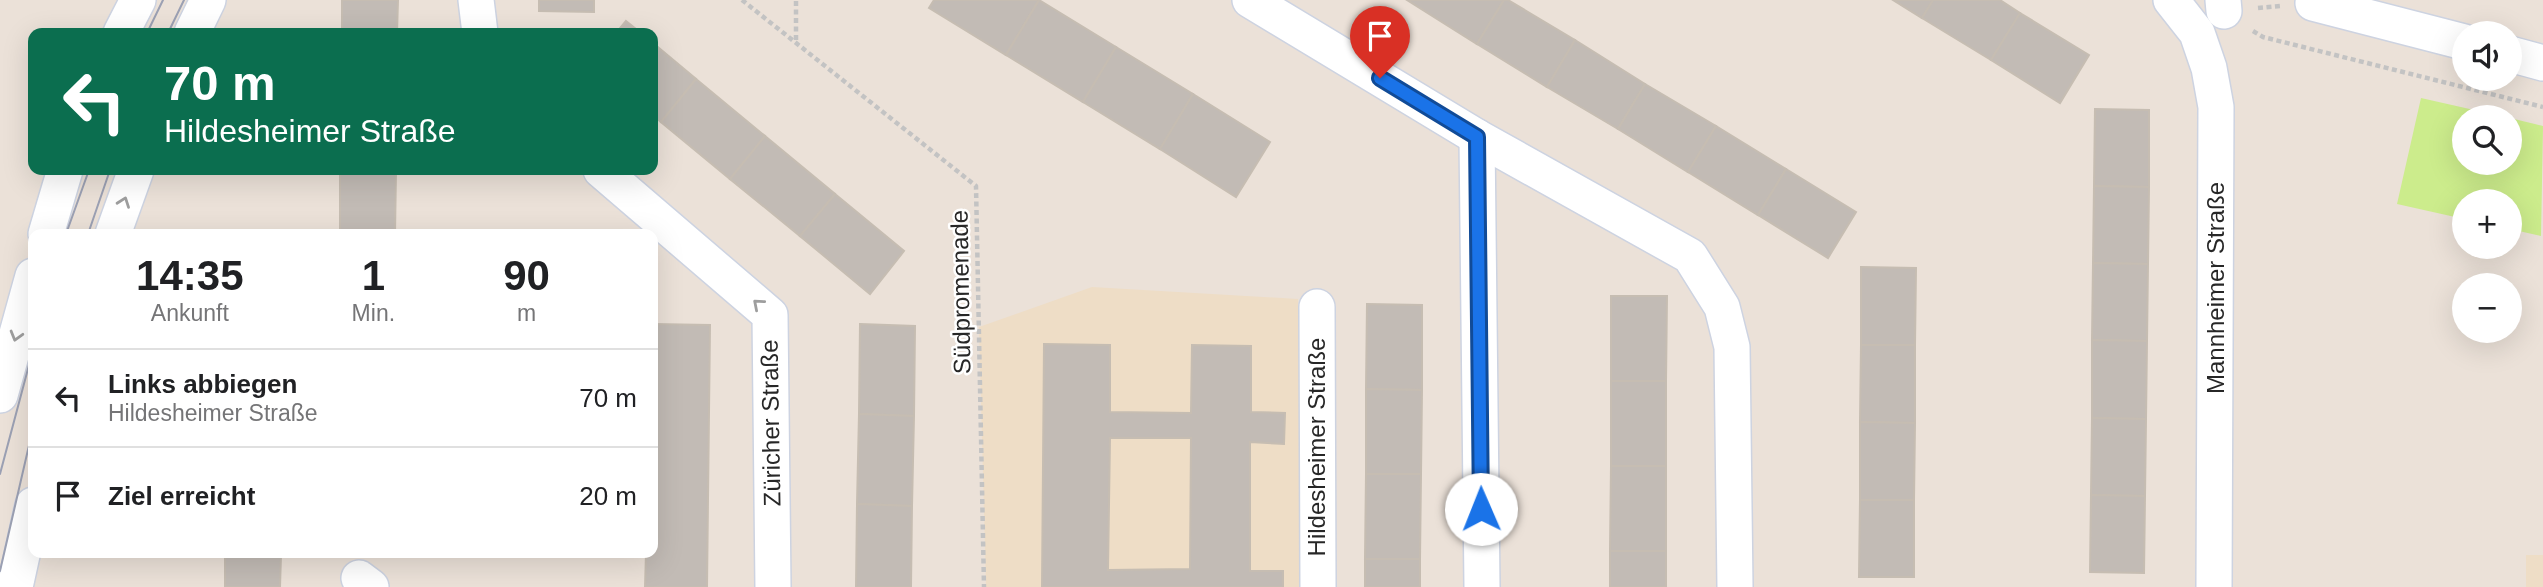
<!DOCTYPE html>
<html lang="de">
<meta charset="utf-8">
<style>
:root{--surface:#fff;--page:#f6f6f6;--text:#202124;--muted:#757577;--line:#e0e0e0}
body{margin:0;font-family:Arial,sans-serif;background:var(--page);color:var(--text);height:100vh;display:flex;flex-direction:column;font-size:26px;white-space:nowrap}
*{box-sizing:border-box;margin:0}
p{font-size:23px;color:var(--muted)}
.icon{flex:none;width:38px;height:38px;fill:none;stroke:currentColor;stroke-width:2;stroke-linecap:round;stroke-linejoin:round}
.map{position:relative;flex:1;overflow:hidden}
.side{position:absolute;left:28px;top:229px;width:630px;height:329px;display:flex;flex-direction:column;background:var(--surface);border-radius:14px;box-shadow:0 7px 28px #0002}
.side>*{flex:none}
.banner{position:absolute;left:28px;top:28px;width:630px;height:147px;border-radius:14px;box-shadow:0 7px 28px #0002;background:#0b6e4f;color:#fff;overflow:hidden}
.buttons{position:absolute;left:2452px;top:21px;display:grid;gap:14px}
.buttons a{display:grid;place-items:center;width:70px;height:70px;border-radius:50%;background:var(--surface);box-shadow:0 7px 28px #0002;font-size:35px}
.pin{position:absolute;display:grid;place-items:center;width:60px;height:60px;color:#fff;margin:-72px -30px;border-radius:50% 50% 50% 0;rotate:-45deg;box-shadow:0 0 7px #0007}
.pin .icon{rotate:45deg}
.me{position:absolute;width:77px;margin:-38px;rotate:359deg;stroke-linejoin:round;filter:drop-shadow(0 0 5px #0008)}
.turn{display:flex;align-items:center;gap:24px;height:147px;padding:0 21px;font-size:32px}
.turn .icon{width:91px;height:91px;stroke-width:2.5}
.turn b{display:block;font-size:49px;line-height:60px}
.eta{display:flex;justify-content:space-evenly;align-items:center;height:119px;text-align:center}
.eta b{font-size:42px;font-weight:700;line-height:49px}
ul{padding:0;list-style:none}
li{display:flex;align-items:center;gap:21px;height:98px;padding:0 21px;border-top:2px solid var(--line)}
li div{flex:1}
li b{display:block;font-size:26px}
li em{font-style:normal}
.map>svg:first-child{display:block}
</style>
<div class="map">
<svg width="2543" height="587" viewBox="0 0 2543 587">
<rect width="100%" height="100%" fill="#ebe1d8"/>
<g fill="#eeddc6">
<polygon points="1092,287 1298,299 1302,587 986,587 979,327"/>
<rect x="2526" y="555" width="17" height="32"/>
</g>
<polygon fill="#ccec8c" points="2421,98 2505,117 2464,117 2464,163 2510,163 2510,118 2543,126 2541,236 2510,229 2510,201 2464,201 2464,219 2397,204"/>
<g fill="#c2bbb5" stroke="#c6bdb2" stroke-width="2" fill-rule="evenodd">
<polygon points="342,0 398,0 397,33 342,33"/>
<polygon points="539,0 594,0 594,12 539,11"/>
<polygon points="934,0 1039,0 1006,55 929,8"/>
<polygon points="1039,0 1116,47 1083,102 1006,55"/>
<polygon points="1407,0 1504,0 1477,44"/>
<polygon points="1504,0 1508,0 1575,40 1547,87 1477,44"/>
<polygon points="1893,0 1933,0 1922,18"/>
<polygon points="1933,0 2000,0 2020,13 1991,60 1922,18"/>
<polygon points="2020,13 2089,55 2060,103 1991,60"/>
<polygon points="626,21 641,33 616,33"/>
<polygon points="1575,40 1645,84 1618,129 1547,87"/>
<polygon points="653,43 696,79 661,122 653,115"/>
<polygon points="1116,47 1193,94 1160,149 1083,102"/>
<polygon points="696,79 765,136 730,179 661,122"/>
<polygon points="1645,84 1716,126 1688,172 1618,129"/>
<polygon points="1193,94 1270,142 1236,197 1160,149"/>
<polygon points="2095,109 2149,110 2149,187 2094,186"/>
<polygon points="1716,126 1786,169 1758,215 1688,172"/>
<polygon points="765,136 835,194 800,236 730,179"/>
<polygon points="1786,169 1856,212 1828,258 1758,215"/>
<polygon points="340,170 396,170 395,234 340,234"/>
<polygon points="2094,186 2149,187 2148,264 2093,263"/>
<polygon points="835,194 904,251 870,294 800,236"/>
<polygon points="2093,263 2148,264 2147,341 2092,340"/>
<polygon points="1861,267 1916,268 1915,345 1861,345"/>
<polygon points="1611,296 1667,296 1666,381 1611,381"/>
<polygon points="1367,304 1422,305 1422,390 1366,389"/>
<polygon points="653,324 710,325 707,587 645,587 646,553 653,553"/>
<polygon points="860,324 915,326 914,416 859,414"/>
<polygon points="2092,340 2147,341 2146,419 2092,418"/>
<path d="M1044,344l66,1v67l81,1 1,-68 59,1v66l34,1 -1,31 -34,-2v129h33v16h-241zM1110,438h81l-1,131 -82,1z"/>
<polygon points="1861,345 1915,345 1915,423 1860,422"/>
<rect x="1611" y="381" width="55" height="85"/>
<polygon points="1366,389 1422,390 1421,474 1366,474"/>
<polygon points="859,414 914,416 912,506 857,504"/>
<polygon points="2092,418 2146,419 2145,496 2091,495"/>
<polygon points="1860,422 1915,423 1914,500 1860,500"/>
<polygon points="1611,466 1666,466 1666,551 1610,551"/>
<polygon points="1366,474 1421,474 1420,559 1365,559"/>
<polygon points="2091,495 2145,496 2144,573 2090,572"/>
<polygon points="1860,500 1914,500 1914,577 1859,577"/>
<polygon points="857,504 912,506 911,587 856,587"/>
<rect x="1610" y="551" width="56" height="36"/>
<polygon points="225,555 281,555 280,587 225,587"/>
<rect x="1365" y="559" width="55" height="28"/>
</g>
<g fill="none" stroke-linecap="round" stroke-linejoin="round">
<g stroke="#cdd3e1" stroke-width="38">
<g id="minor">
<polyline points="476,0 480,33"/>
<polyline points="1250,0 1477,137 1690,256 1722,307 1732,347 1735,587"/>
<polyline points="2171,0 2197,33 2209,68 2216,107 2214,587"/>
<polyline points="2223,0 2224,11"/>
<polyline points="2313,3 2464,42"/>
<polyline points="121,33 138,0"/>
<polyline points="192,33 208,0"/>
<polyline points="2510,54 2543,63"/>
<polyline points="1477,137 1482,587"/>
<polyline points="601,170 770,315 773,587"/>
<polyline points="46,234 65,170"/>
<polyline points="113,234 136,170"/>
<polyline points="1317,307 1318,587"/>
<polyline points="0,395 33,276"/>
<polyline points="359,578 371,587"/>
<polyline points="15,587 33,505"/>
</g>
</g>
<g stroke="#c3c3c3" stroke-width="4.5" stroke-dasharray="5 3.5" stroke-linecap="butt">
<polyline points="742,0 976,186 984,587"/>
<polyline points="2258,8 2280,6"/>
<polyline points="2253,31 2263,37 2543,107"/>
<polyline points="796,40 796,0"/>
</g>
<use href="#minor" stroke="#fff" stroke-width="35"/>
<g stroke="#9ba0b3" stroke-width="2">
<polyline points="147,33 163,0"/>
<polyline points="168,33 184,0"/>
<polyline points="66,234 89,170"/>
<polyline points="88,234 110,170"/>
<polyline points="0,474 33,350"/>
<polyline points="0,571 33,428"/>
</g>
</g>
<defs><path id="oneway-chevron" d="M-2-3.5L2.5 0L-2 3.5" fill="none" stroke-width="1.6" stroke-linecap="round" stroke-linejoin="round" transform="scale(1.75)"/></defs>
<g stroke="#9e9e9e">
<use href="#oneway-chevron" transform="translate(124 202) rotate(-70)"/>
<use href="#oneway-chevron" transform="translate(758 304) rotate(-139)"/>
<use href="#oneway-chevron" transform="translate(16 336) rotate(106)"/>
</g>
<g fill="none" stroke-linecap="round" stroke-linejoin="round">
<g stroke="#114b97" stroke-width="18">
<polyline id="route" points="1380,78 1477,137 1481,509"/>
</g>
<use href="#route" stroke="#1a73e8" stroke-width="12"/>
</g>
<g text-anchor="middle" stroke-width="5" stroke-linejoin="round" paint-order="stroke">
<g font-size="24" fill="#272727" stroke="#fff">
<text transform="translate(2216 288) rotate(-90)" y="8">Mannheimer Straße</text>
<text transform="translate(961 292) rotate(-91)" y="8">Südpromenade</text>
<text transform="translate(771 423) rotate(-91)" y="8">Züricher Straße</text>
<text transform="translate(1317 447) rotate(-90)" y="8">Hildesheimer Straße</text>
</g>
</g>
</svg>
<div class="buttons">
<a><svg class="icon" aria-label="sound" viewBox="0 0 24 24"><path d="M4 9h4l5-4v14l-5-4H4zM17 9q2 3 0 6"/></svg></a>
<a><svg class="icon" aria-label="search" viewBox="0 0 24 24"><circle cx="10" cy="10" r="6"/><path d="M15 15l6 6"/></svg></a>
<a>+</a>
<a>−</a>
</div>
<div class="pin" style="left:1380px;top:78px;background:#d93025"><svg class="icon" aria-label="arrive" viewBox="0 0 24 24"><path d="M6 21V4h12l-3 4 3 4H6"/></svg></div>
<svg class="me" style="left:1481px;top:509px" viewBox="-20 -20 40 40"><circle r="19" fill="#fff"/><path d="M0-13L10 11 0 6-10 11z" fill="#1a73e8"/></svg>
<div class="banner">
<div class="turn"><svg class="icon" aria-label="left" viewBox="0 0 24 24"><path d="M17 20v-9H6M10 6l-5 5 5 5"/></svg><div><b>70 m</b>Hildesheimer Straße</div></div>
</div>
<section class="side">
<div class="eta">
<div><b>14:35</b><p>Ankunft</p></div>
<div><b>1</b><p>Min.</p></div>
<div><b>90</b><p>m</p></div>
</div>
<ul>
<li><svg class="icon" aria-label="left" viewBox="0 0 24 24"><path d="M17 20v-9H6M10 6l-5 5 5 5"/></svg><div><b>Links abbiegen</b><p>Hildesheimer Straße</p></div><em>70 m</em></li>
<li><svg class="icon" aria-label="arrive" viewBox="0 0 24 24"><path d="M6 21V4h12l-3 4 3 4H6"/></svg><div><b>Ziel erreicht</b></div><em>20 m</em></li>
</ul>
</section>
</div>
